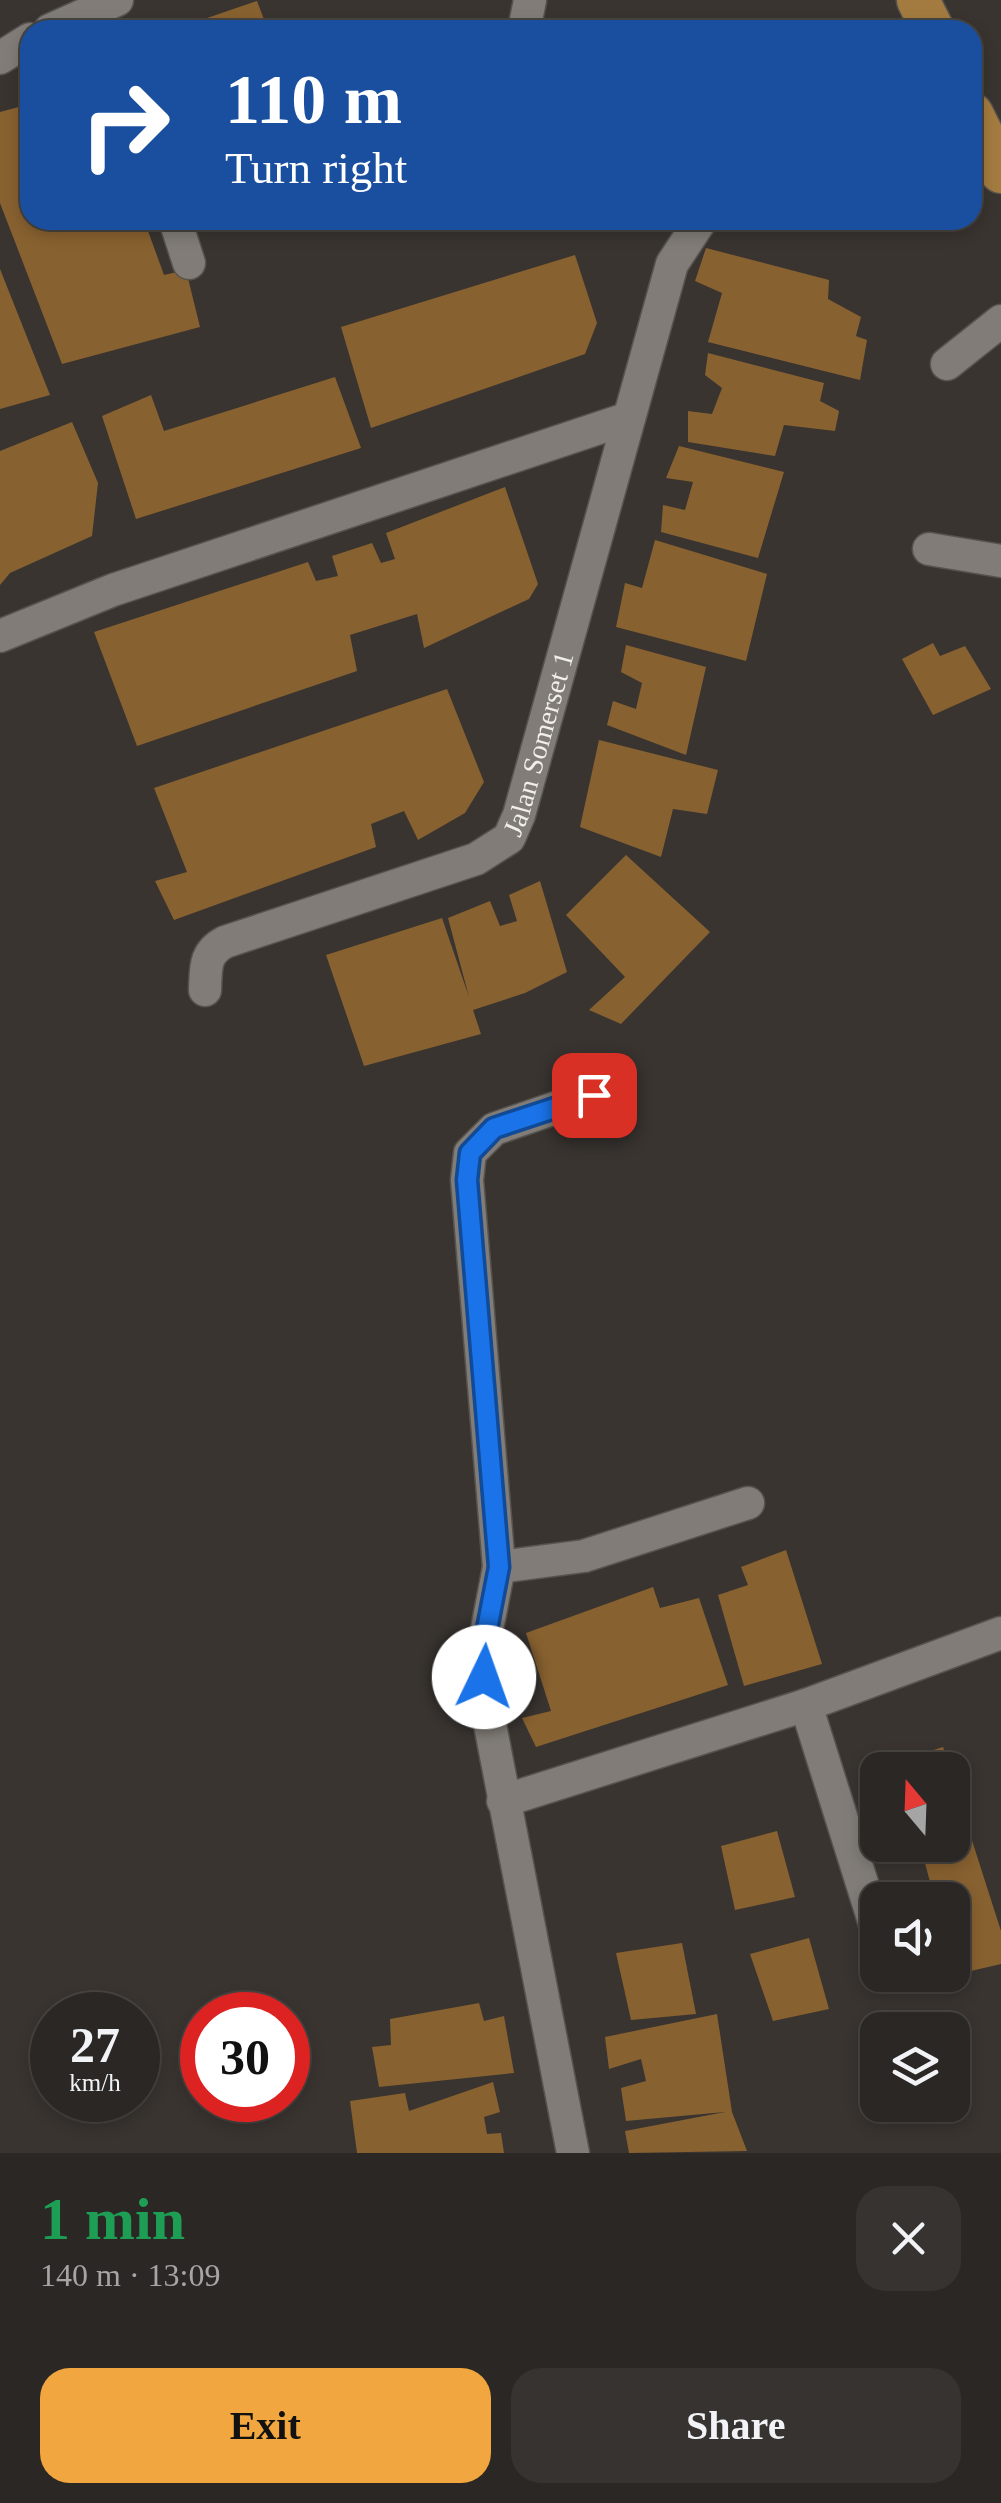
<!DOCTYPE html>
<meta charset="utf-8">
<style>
:root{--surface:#2b2724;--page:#373331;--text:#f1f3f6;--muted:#a6a5a6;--line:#474441;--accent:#f1a63f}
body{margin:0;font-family:Georgia,serif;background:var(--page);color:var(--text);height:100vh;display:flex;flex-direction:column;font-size:38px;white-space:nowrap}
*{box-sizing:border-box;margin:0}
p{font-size:32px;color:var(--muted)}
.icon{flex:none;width:55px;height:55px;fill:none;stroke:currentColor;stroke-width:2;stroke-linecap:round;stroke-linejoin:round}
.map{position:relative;height:2153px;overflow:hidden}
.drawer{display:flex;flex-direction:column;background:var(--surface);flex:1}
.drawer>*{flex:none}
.guide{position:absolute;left:20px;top:20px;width:962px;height:210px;border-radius:30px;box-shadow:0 5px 15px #0003,0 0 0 2px var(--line);background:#1a4fa0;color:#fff;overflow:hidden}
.needle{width:65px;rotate:341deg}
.controls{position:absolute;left:860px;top:1752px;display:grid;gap:20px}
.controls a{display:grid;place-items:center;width:110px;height:110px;border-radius:20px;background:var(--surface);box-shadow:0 5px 15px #0003,0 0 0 2px var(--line);font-size:50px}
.speed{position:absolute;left:30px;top:1992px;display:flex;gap:20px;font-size:50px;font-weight:700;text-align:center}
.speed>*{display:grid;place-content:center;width:130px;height:130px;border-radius:50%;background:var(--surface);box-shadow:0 5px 15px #0003,0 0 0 2px var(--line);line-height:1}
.speed small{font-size:25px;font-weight:400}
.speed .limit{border:15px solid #d22;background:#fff;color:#111}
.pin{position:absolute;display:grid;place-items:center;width:85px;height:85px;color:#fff;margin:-42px;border-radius:20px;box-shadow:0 5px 15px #0006}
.me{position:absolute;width:110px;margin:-55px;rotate:3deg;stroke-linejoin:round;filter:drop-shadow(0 0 8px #0008)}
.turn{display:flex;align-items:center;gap:35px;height:210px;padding:0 40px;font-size:45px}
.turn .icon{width:130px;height:130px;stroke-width:2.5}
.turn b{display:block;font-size:70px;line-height:85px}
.round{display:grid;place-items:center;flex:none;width:105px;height:105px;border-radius:30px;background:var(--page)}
.summary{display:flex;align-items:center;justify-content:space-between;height:170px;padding:0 40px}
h1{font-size:60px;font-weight:700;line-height:75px;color:#1e9e55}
.primary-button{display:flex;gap:20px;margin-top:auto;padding:20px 40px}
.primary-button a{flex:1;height:115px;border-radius:30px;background:var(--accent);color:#111;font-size:40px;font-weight:700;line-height:115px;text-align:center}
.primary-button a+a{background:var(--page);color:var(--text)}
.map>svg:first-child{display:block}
</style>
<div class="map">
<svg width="1001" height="2153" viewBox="0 0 1001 2153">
<rect width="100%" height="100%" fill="#393430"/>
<g fill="#886130">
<polygon points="257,1 268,30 176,30 175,29"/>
<polygon points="30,104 30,220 144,220 164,275 186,270 200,327 62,364 0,203 0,112"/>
<polygon points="706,248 829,280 828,299 861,317 856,336 867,340 860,380 708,342 722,293 695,281"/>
<polygon points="575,255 597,323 585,354 371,428 341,327"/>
<polygon points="0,269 50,395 0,409"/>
<polygon points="708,353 824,383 820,401 839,411 835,431 784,425 775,456 688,442 688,411 712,414 722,388 705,375"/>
<polygon points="335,377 361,448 136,519 102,416 151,395 164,431"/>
<polygon points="72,422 98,483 92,536 10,573 0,585 0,451"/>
<polygon points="679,446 784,472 758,558 661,532 663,505 685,510 693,482 666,478"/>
<polygon points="505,487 538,584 529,599 424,648 417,614 350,635 357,671 137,746 94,632 308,562 316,581 338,576 332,556 372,543 381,563 395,559 386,533"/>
<polygon points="655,540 767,574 746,661 616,627 625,583 642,588"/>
<polygon points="933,643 940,656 965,646 991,689 933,715 902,659"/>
<polygon points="626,645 706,667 686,755 607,725 613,701 636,709 642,683 621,672"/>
<polygon points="447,689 484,782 465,813 418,840 404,811 371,824 376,847 174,920 155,881 187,872 154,788"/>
<polygon points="599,740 718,770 707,814 673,809 661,857 580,827"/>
<polygon points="626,855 710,932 621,1024 589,1010 625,977 566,915"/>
<polygon points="540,881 567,972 525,993 473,1010 481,1034 364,1066 326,955 442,918 469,997 448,918 490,901 500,926 517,921 509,895"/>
<polygon points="786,1550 822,1664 744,1686 718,1595 748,1585 741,1567"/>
<polygon points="653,1587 660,1608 699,1598 728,1685 536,1747 522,1718 551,1711 526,1633"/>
<polygon points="943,1747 951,1770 895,1770 893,1763"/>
<polygon points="952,1778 1001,1931 1001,1964 958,1974 952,1956 952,1900 935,1900 920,1845 952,1845"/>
<polygon points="777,1831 795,1897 735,1910 721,1846"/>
<polygon points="809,1938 829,2009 773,2021 750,1954"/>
<polygon points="682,1943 696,2014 631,2020 616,1953"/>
<polygon points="479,2003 484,2021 504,2016 514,2073 379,2087 372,2047 391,2045 390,2019"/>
<polygon points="717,2014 732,2112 747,2151 629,2153 625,2131 725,2112 626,2121 621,2088 646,2081 641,2059 609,2069 605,2037"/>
<polygon points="493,2082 500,2112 484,2117 487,2134 501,2133 504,2153 357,2153 350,2101 405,2093 409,2111"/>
</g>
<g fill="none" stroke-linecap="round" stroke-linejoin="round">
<g stroke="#56534f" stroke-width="35">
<g id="minor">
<polyline points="50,30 117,0"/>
<polyline points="524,30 530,0"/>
<polyline points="0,58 30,39"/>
<polyline points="175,220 189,263"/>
<polyline points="947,364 1001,321"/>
<polyline points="929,549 1001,561"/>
<polyline points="0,636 113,590 629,418"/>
<path id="s1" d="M205,990c1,-22 -1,-37 20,-48l251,-83 33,-21 10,-23 153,-551 29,-44"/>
<polyline points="499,1567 584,1556 748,1503"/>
<polyline points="806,1705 878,1934"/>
<polyline points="503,1801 806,1705 1001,1633"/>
<polyline points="573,2153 485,1699 482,1655 499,1567 467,1180 470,1153 494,1129 593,1095"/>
</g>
</g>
<g stroke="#56534f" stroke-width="45">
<g id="major">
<polyline points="918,0 933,30"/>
<polyline points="972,114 1001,172"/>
</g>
</g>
<use href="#minor" stroke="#817c77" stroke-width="32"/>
<use href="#major" stroke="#a37b40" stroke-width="42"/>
</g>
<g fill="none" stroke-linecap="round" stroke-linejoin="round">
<g stroke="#114b97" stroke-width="25">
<polyline id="route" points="484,1677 482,1655 499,1567 467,1180 470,1153 494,1128 594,1095"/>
</g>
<use href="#route" stroke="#1a73e8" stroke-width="18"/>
</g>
<g text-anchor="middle" stroke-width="8" stroke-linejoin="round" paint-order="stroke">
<g font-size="28" fill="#f1eeeb" stroke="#2e2a26">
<text dy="10" stroke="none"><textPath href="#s1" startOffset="458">Jalan Somerset 1</textPath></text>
</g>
</g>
</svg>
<div class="controls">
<a><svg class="needle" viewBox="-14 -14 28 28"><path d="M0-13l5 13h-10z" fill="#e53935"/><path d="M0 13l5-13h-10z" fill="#a6a5a6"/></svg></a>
<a><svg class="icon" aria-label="sound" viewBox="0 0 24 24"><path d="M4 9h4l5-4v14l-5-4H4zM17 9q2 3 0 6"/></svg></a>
<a><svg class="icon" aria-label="layers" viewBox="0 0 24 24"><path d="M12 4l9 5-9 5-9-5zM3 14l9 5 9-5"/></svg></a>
</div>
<div class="speed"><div>27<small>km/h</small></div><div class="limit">30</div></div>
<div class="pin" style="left:594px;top:1095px;background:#d93025"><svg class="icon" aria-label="arrive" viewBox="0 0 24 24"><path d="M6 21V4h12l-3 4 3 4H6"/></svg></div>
<svg class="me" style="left:484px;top:1677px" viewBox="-20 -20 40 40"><circle r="19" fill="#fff"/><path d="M0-13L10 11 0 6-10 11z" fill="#1a73e8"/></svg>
<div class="guide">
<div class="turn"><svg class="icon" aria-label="right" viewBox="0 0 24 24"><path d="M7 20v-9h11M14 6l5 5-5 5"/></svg><div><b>110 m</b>Turn right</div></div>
</div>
</div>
<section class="drawer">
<div class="summary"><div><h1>1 min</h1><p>140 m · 13:09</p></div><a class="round"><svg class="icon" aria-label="close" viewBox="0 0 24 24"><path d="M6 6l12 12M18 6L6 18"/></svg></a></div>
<div class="primary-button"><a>Exit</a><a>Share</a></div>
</section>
